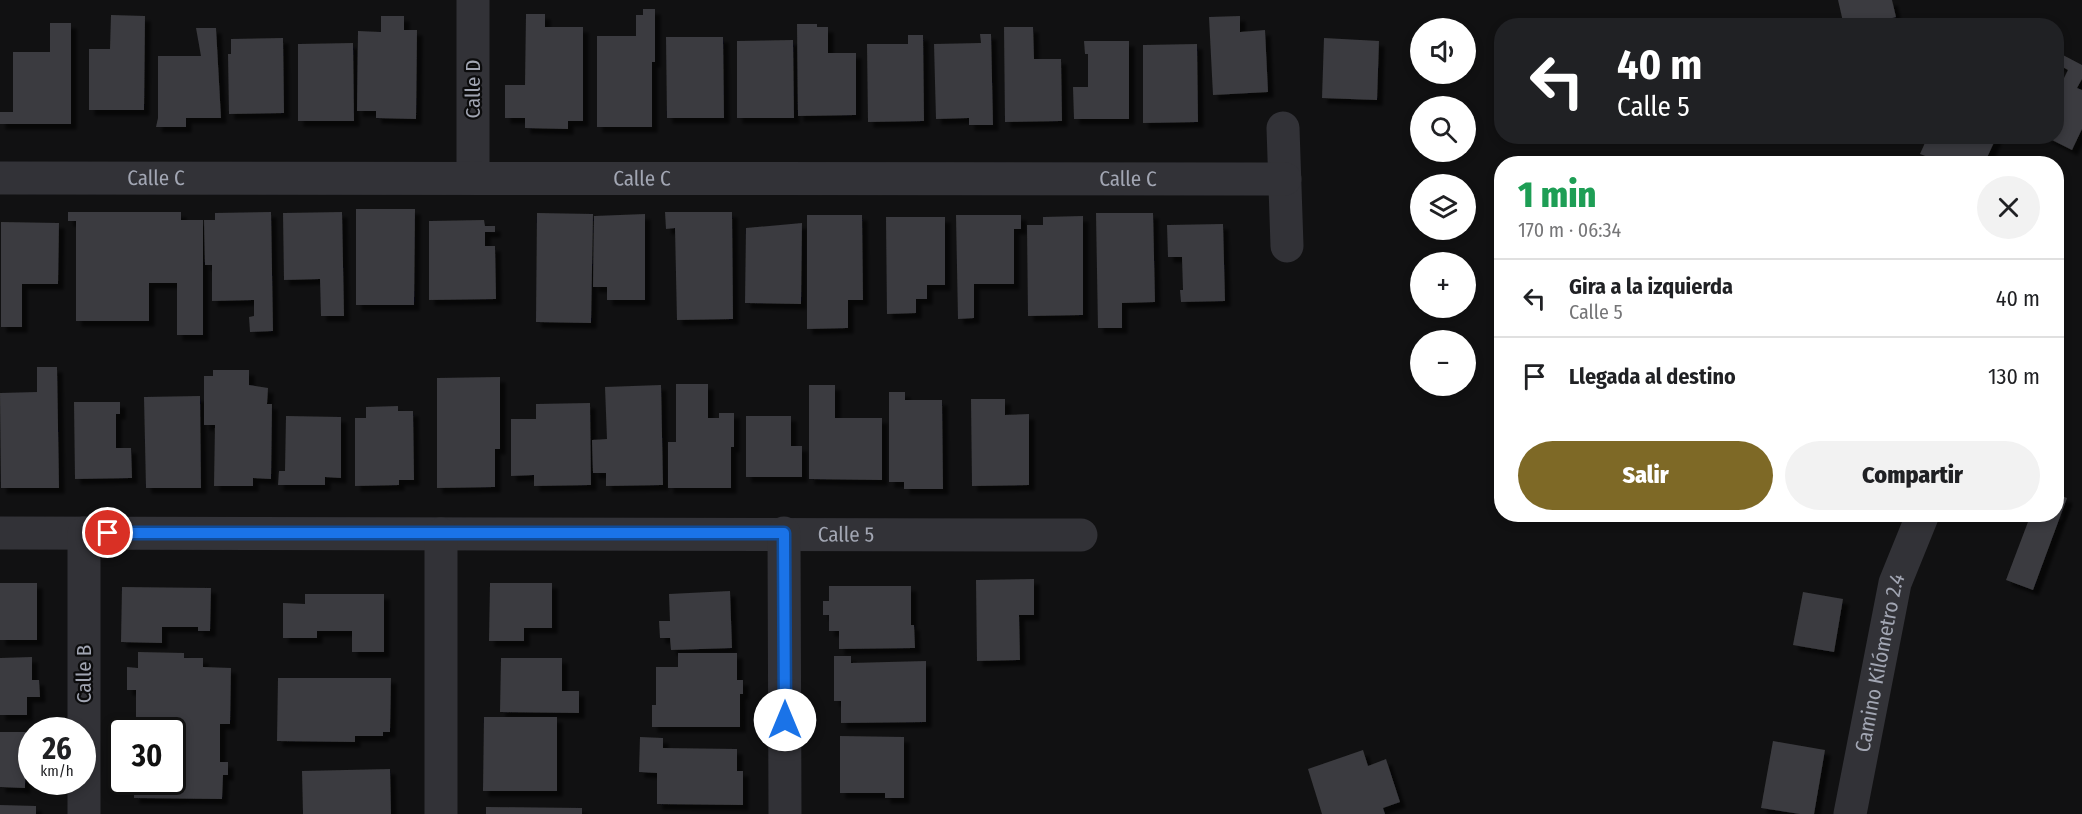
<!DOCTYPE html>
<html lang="es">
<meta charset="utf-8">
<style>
:root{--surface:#fff;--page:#f2f2f2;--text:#202124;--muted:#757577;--line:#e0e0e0;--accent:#7e6926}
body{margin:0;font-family:"Fira Sans Condensed",sans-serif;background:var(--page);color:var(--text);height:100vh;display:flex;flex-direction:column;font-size:22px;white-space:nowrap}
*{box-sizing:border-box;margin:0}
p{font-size:20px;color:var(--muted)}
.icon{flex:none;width:33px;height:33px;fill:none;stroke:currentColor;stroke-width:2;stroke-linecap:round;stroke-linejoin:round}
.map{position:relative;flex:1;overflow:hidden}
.sheet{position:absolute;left:1494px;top:156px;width:570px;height:366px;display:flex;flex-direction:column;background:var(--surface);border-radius:24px;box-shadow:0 3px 9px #0003}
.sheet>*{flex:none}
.top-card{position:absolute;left:1494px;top:18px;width:570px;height:126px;border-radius:24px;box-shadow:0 3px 9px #0003;background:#202124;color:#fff;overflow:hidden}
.controls{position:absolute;left:1410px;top:18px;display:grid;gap:12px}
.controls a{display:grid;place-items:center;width:66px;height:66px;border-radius:50%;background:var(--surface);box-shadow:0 3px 9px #0003;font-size:30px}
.speed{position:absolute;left:18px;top:717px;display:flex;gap:12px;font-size:30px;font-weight:700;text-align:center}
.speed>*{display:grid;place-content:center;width:78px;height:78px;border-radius:50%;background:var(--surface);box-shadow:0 3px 9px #0003;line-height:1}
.speed small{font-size:15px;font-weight:400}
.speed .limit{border:3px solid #111;border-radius:9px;background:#fff;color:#111}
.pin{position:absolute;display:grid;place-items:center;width:51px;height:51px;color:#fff;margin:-26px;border:3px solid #fff;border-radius:50%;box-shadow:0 2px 6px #0007}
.me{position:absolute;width:66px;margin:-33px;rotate:0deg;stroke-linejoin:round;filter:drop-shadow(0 0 4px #0008)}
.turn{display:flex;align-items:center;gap:21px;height:126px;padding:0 24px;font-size:27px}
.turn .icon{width:78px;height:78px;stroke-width:2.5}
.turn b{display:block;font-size:42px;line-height:51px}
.round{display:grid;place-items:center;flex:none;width:63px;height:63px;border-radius:32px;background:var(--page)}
.summary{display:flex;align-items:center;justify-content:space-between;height:102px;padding:0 24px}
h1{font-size:36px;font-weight:800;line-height:45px;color:#1e9e55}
.action{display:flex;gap:12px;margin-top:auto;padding:12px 24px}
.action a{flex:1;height:69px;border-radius:36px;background:var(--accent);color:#fff;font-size:24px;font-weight:800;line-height:69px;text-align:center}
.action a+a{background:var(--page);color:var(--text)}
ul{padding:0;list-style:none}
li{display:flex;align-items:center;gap:18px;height:78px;padding:0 24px;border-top:2px solid var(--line)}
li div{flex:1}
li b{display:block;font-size:22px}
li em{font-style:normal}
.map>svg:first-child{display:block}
</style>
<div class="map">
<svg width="2082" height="814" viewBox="0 0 2082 814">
<defs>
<filter id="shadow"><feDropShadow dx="5.5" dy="5.5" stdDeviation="1.5" flood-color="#0009"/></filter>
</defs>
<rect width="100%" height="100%" fill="#111112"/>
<g fill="#3b3b3f" filter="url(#shadow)">
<polygon points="1838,0 1892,0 1896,17 1862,26 1844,26"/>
<polygon points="643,9 655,9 655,62 652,62 652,127 597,127 597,36 636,36 636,15 643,15"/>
<polygon points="526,14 545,14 545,27 583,27 583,121 568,121 568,129 525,128 525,118 505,118 505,85 525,85"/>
<polygon points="111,15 145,16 144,110 89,110 89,49 110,49"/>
<polygon points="381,16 404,16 404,30 417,30 416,119 376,118 376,111 357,111 358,31 381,32"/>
<polygon points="1240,16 1240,32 1265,30 1268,92 1213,95 1209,17"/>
<polygon points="50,23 71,23 71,124 0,124 0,112 13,112 13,52 50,52"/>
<polygon points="797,24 817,24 817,27 828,27 828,53 856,53 856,115 798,116"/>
<polygon points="1004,27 1033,27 1034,59 1061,59 1062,121 1005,122"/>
<polygon points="196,28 216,28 221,118 186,118 186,127 156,127 158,118 158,56 201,56"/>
<polygon points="980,34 991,34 993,125 969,125 969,118 936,119 934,44 981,43"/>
<polygon points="908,35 923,35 924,121 868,122 867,44 908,44"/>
<polygon points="666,37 723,37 724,118 667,118"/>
<polygon points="283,38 284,113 229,114 228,54 231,54 231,39"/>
<polygon points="1324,38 1379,41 1377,100 1322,98"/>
<polygon points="793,40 794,118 737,118 737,41"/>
<polygon points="1084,41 1129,41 1129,119 1074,119 1073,87 1088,87 1088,54 1085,54"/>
<polygon points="353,43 354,121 298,121 298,44"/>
<polygon points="1197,44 1198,122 1143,123 1143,45"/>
<polygon points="2061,54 2082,65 2082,79 2077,88 2082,90 2082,129 2072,150 2044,136 2056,136 2056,94 2068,70 2057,64"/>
<polygon points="1928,136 1997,136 1984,164 1947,164 1920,154"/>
<polygon points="356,209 415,209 414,305 356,305"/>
<polygon points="68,212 181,212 181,220 203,220 203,335 177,335 177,283 149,283 149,321 76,321 76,221 68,221"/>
<polygon points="271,212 273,331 250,332 249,317 254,316 254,300 212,301 212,265 205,265 204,220 215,220 215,213"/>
<polygon points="342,212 344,316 321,316 320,279 284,280 283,213"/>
<polygon points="665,212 732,212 733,319 677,320 675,228 666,229"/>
<polygon points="537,213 593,214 591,323 536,322"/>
<polygon points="1096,213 1153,213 1155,302 1122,303 1122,328 1098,328"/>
<polygon points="645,214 645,300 607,300 607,287 593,287 594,216"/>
<polygon points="807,215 862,215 863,300 848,300 848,328 807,329"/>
<polygon points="956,215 1021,215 1021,229 1014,229 1014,284 974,284 974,318 958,319"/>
<polygon points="1083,216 1083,315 1028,316 1027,225 1043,225 1043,217"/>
<polygon points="886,217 945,217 945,285 927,285 927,299 916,299 916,313 887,314"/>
<polygon points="484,220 485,226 495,226 495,232 485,232 485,246 495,246 496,299 429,300 429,221"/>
<polygon points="1,222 59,223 58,284 22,284 22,327 1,327"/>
<polygon points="802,223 801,304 745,303 746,228"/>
<polygon points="1223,224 1225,301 1181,302 1180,290 1183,290 1182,257 1168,257 1167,225"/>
<polygon points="37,367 57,367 59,488 1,488 0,393 37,392"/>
<polygon points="213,370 249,370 249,385 268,388 267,404 272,404 271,479 253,478 253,486 214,486 215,425 204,425 204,376 213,376"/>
<polygon points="500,377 500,449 495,449 495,487 437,488 437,378"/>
<polygon points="676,384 708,384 708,418 719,418 719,413 734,413 734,447 731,447 731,488 668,488 668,442 676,442"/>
<polygon points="661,385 663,485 606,486 606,473 593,473 592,440 607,439 605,387"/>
<polygon points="809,385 835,385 835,418 882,418 882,480 809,479"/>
<polygon points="889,392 905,392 905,400 942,400 943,489 904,489 904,482 889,482"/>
<polygon points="200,396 201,488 146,488 144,397"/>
<polygon points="971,399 1005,399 1005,415 1029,414 1029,485 972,486"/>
<polygon points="74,402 120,402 120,414 116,414 116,448 131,448 132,478 75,479"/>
<polygon points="590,403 591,485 534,486 534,475 511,476 511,419 536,419 536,404"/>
<polygon points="398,406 398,411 413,411 414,480 399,480 399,485 355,486 355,418 366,418 366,407"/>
<polygon points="286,416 341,417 341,478 325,477 325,485 278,485 279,471 285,471"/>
<polygon points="746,416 791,416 791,446 802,446 802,477 746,477"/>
<polygon points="2056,494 2067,498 2033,590 2006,580 2031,514 2056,514"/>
<polygon points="1034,579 1034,615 1019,615 1020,660 977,661 976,580"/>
<rect x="0" y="583" width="37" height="57"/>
<polygon points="490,583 552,583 552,628 524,628 524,641 489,641"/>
<polygon points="829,586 911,586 911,625 914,625 915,648 839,649 839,631 829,631 829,615 823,615 823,601 829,601"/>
<polygon points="122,587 211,588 210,631 198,631 198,627 162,627 162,643 121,642"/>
<polygon points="730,591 732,648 671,650 670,638 660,638 659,621 670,621 669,594"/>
<polygon points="1803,592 1843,599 1834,652 1793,645"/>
<polygon points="305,594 384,594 384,652 352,652 352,631 317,631 317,638 283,638 283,603 305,604"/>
<polygon points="138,652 184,653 184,658 203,658 203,667 231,668 230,724 220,724 220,762 228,762 228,775 223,775 222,799 134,798 134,782 172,782 172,730 140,730 140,723 136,723 136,690 127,690 127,667 138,668"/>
<polygon points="678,653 737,653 737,680 743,680 743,694 740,694 740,727 652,727 652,705 656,705 656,667 678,667"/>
<polygon points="834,656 851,656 851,663 926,661 926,722 841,723 841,701 834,701"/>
<polygon points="32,657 32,680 39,680 40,697 27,697 27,715 0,715 0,658"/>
<polygon points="501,658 562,658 562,691 579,691 579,713 500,712"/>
<polygon points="278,678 391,678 390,732 383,732 383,736 355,736 355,742 277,741"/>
<polygon points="484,717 557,717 557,791 483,791"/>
<polygon points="0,732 26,732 25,788 0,787"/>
<polygon points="840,736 904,737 904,798 885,798 885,793 840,793"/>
<polygon points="640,737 663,738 663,748 737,749 737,771 743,771 743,805 657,804 657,773 639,772"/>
<polygon points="1773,741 1825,750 1814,814 1800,814 1761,808"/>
<polygon points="1363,750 1368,766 1386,759 1400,802 1383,808 1385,814 1322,814 1308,769"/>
<polygon points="390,769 391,814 303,814 302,771"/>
<polygon points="0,805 36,806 36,814 0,814"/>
<polygon points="486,807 582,808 582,814 486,814"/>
</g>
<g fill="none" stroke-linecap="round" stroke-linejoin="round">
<g stroke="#323237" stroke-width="33">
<polyline points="473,0 473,178"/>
<polyline points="1283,128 1287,246"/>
<path id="s1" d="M0,178l1285,1"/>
<path id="s2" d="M0,533l1081,2"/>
<polyline points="84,533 84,814"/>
<polyline points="784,533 785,814"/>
<polyline points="441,814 441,534"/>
<path id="s3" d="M1850,814l45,-231 28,-69"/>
</g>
</g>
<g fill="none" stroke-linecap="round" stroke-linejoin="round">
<g stroke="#114b97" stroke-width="15">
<polyline id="route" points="108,533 784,533 785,720"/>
</g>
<use href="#route" stroke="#1a73e8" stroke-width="10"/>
</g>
<g text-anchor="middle" stroke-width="4.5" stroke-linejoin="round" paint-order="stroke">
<g font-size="21" fill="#a2a6b3" stroke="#0c0c0d">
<text transform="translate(473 89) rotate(-90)" y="7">Calle D</text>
<text dy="7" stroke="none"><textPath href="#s1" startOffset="156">Calle C</textPath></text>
<text dy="7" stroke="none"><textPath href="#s1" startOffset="642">Calle C</textPath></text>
<text dy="7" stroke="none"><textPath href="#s1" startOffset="1128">Calle C</textPath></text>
<text dy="7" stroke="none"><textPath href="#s2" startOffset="846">Calle 5</textPath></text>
<text dy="7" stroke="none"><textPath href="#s3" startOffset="154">Camino Kilómetro 2.4</textPath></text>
<text transform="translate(84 674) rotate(-90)" y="7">Calle B</text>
</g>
</g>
</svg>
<div class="controls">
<a><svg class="icon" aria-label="sound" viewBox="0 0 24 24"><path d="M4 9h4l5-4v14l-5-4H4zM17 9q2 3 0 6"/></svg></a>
<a><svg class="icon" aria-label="search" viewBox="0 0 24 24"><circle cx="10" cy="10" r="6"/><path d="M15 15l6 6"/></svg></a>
<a><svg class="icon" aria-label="layers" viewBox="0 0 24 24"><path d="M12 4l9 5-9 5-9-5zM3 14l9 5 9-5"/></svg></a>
<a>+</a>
<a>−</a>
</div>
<div class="speed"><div>26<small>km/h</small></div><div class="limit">30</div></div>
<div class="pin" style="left:108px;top:533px;background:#d93025"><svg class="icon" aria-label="arrive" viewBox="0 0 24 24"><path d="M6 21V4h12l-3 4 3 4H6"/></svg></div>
<svg class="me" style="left:785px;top:720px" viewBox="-20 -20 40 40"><circle r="19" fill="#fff"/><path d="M0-13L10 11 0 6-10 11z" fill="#1a73e8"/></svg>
<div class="top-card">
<div class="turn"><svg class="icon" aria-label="left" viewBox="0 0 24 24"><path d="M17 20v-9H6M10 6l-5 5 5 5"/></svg><div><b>40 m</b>Calle 5</div></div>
</div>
<section class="sheet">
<div class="summary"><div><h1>1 min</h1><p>170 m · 06:34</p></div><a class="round"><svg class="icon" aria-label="close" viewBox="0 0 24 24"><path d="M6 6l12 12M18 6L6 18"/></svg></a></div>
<ul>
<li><svg class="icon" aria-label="left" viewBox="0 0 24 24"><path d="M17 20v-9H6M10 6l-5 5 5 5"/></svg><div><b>Gira a la izquierda</b><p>Calle 5</p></div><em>40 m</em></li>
<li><svg class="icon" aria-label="arrive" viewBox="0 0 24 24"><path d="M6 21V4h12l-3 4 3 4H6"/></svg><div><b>Llegada al destino</b></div><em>130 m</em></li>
</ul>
<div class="action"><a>Salir</a><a>Compartir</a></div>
</section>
</div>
